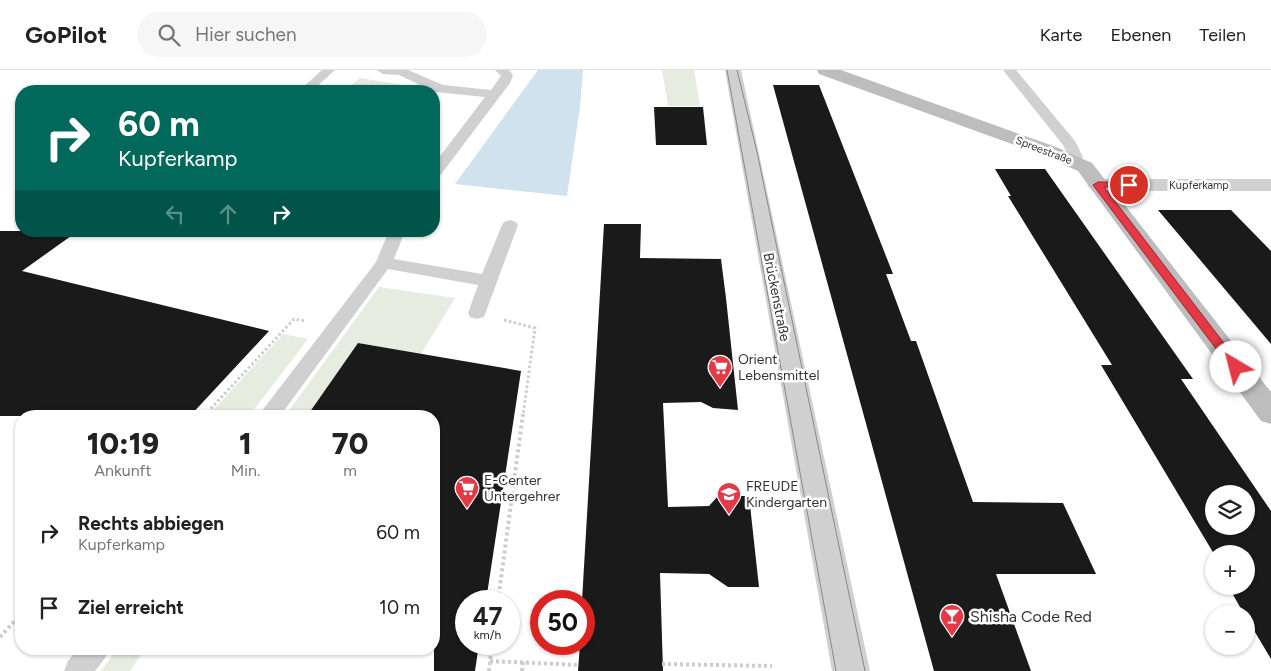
<!DOCTYPE html>
<html lang="de">
<meta charset="utf-8">
<style>
:root{--surface:#fff;--page:#f6f6f6;--text:#222;--muted:#767676;--line:#e0e0e0}
body{margin:0;font-family:Figtree,sans-serif;background:var(--page);color:var(--text);height:100vh;display:flex;flex-direction:column;font-size:19px;white-space:nowrap}
*{box-sizing:border-box;margin:0}
p{font-size:16px;color:var(--muted)}
.icon{flex:none;width:28px;height:28px;fill:none;stroke:currentColor;stroke-width:2;stroke-linecap:round;stroke-linejoin:round}
.map{position:relative;flex:1;overflow:hidden}
.details{position:absolute;left:15px;top:340px;width:425px;height:245px;display:flex;flex-direction:column;background:var(--surface);border-radius:20px;box-shadow:0 1px 4px #0004}
.details>*{flex:none}
.guide{position:absolute;left:15px;top:15px;width:425px;height:152px;border-radius:20px;box-shadow:0 1px 4px #0004;background:#00695c;color:#fff;overflow:hidden}
.fabs{position:absolute;left:1205px;top:415px;display:grid;gap:10px}
.fabs a{display:grid;place-items:center;width:50px;height:50px;border-radius:50%;background:var(--surface);box-shadow:0 1px 4px #0004;font-size:25px}
.speed{position:absolute;left:455px;top:520px;display:flex;gap:10px;font-size:25px;font-weight:700;text-align:center}
.speed>*{display:grid;place-content:center;width:65px;height:65px;border-radius:50%;background:var(--surface);box-shadow:0 1px 4px #0004;line-height:1}
.speed small{font-size:12px;font-weight:400}
.speed .limit{border:8px solid #d22;background:#fff;color:#111}
.pin{position:absolute;display:grid;place-items:center;width:42px;height:42px;color:#fff;margin:-21px;border:2px solid #fff;border-radius:50%;box-shadow:0 1px 5px #0007}
.me{position:absolute;width:55px;margin:-28px;rotate:323deg;stroke-linejoin:round;filter:drop-shadow(0 0 4px #0008)}
.turn{display:flex;align-items:center;gap:18px;height:105px;padding:0 20px;font-size:22px}
.turn .icon{width:65px;height:65px;stroke-width:2.5}
.turn b{display:block;font-size:35px;line-height:42px}
.lanes{display:flex;align-items:center;height:48px;padding:0 20px;background:#0003;justify-content:center;gap:25px;direction:ltr}
.lanes .off{opacity:.35}
.eta{display:flex;justify-content:space-evenly;align-items:center;height:85px;text-align:center}
.eta b{font-size:30px;font-weight:800;line-height:35px}
ul{padding:0;list-style:none}
li{display:flex;align-items:center;gap:15px;height:75px;padding:0 20px}
li div{flex:1}
li b{display:block;font-size:19px}
li em{font-style:normal}
header{display:flex;align-items:center;gap:30px;box-sizing:border-box;height:70px;padding:0 25px;background:var(--surface);border-bottom:1px solid var(--line)}
header strong{font-size:24px}
nav{display:flex;gap:28px;margin-inline-start:auto;font-size:18px}
.search{width:350px;height:45px;background:var(--page);display:flex;align-items:center;gap:12px;box-sizing:border-box;padding:0 18px;border-radius:28px;color:var(--muted);font-size:19px}
.map>svg:first-child{display:block}
</style>
<header>
<strong>GoPilot</strong>
<div class="search"><svg class="icon" aria-label="search" viewBox="0 0 24 24"><circle cx="10" cy="10" r="6"/><path d="M15 15l6 6"/></svg>Hier suchen</div>
<nav><a>Karte</a><a>Ebenen</a><a>Teilen</a></nav>
</header>
<div class="map">
<svg width="1271" height="601" viewBox="0 0 1271 601">
<rect width="100%" height="100%" fill="#fff"/>
<g fill="#e6ecdf">
<polygon points="662,0 694,0 700,36 668,36"/>
<polygon points="360,8 408,16 407,21 344,21"/>
<polygon points="379,217 455,228 421,284 358,273 307,346 285,346"/>
<polygon points="283,264 308,269 249,346 208,346"/>
<polygon points="117,579 145,579 130,601 101,601"/>
</g>
<polygon fill="#cfe2ee" points="538,0 583,0 580,37 567,126 455,114"/>
<g fill="#1a1a1a" fill-rule="evenodd">
<polygon points="773,15 819,15 893,204 886,204 911,271 916,271 973,432 1063,433 1096,504 996,504 1031,601 934,601"/>
<polygon points="654,37 703,37 707,75 656,75"/>
<path d="M995,99h50l148,210h-12l90,132v148l-25,-42v-3h-2l-16,-28h18v-32h-32l-113,-189h11l-104,-169h3zM1214,424h32v32h-32z"/>
<polygon points="1158,140 1231,140 1271,181 1271,274"/>
<polygon points="604,154 641,154 640,188 721,189 726,228 738,340 713,338 701,332 663,333 668,437 709,436 718,426 749,426 759,517 728,517 709,504 660,503 663,601 578,601 580,574 584,574 584,531 582,531"/>
<polygon points="0,161 78,161 22,201 269,261 190,346 0,346"/>
<polygon points="358,273 521,301 486,531 466,531 466,574 479,574 475,601 434,601 434,346 307,346"/>
</g>
<g fill="none" stroke-linecap="round" stroke-linejoin="round">
<g stroke="#cdcdcd" stroke-width="3" stroke-dasharray="2.5 2.5" stroke-linecap="butt">
<polyline points="504,250 535,258 523,346"/>
<polyline points="204,346 294,249 305,251"/>
</g>
<g stroke="#cdcdcd" stroke-width="4" stroke-dasharray="3 3" stroke-linecap="butt">
<polyline points="204,346 205,344"/>
<polyline points="498,531 523,344"/>
<polyline points="0,567 21,544"/>
<polyline points="490,591 579,595"/>
<polyline points="662,594 772,596"/>
<polyline points="489,601 492,574"/>
<polyline points="522,601 523,592"/>
</g>
<g fill="#d0d0d0" fill-rule="evenodd">
<polygon points="322,0 335,0 312,21 299,21"/>
<polygon points="377,0 408,0 443,15 491,20 501,6 495,0 509,0 513,5 510,13 439,107 434,108 434,94 485,27 435,22 399,5 383,4"/>
<path d="M1003,0h13l59,71 8,16c-4,6 -11,7 -17,5l-2,-3 4,-4 -5,-10z"/>
<polygon points="510,150 516,152 518,155 484,247 477,249 470,247 468,243 478,215 388,199 280,346 258,346 376,192 389,161 405,161 394,189 482,204 502,155 504,152"/>
<polygon points="78,579 109,579 105,588 95,601 64,601 68,591"/>
</g>
<g fill="#d0d0d0" fill-rule="evenodd">
<polygon points="725,0 741,0 870,601 832,601"/>
<polygon points="1098,109 1271,109 1271,121 1098,121 1091,119 1087,115 1091,111"/>
</g>
<polygon fill="#bdbdbd" fill-rule="evenodd" points="817,0 841,0 1056,77 1092,93 1271,322 1271,354 1261,351 1078,101 1042,85 819,4"/>
<g stroke="#888" stroke-width="1">
<polyline points="727,0 836,601"/>
<polyline points="737,0 757,82 865,601"/>
</g>
</g>
<polygon fill="#e63946" stroke="#96252e" points="1129,112 1132,113 1132,117 1104,117 1240,294 1242,297 1240,300 1232,300 1093,115 1098,112"/>
<defs>
<g id="supermarket-pin" transform="scale(1.25)"><path d="M0 17L-7.5 6A9.5 9.5 0 1 1 7.5 6Z" fill="#e63946" stroke="#fff"/><path d="M-6-5.5h2.5l.6 2H6L4.5 2H-2.5L-4.4-4H-6ZM-1.5 3.2a1.3 1.3 0 1 0 .1 0ZM3 3.2a1.3 1.3 0 1 0 .1 0Z" fill="#fff"/></g>
<g id="school-pin" transform="scale(1.25)"><path d="M0 17L-7.5 6A9.5 9.5 0 1 1 7.5 6Z" fill="#e63946" stroke="#fff"/><path d="M0-5L7-2L0 1L-7-2ZM-4 1L0 2.5L4 1V4Q0 6-4 4Z" fill="#fff"/></g>
<g id="bar-pin" transform="scale(1.25)"><path d="M0 17L-7.5 6A9.5 9.5 0 1 1 7.5 6Z" fill="#e63946" stroke="#fff"/><path d="M-6-5H6L.8 .8V4.5H3.5V6h-7V4.5H-.8V.8Z" fill="#fff"/></g>
</defs>
<g fill-rule="evenodd">
<use href="#supermarket-pin" x="720" y="297"/>
<use href="#supermarket-pin" x="467" y="418"/>
<use href="#school-pin" x="729" y="424"/>
<use href="#bar-pin" x="952" y="546"/>
</g>
<g text-anchor="middle" stroke-width="5" stroke-linejoin="round" paint-order="stroke">
<g font-size="11" fill="#333" stroke="#fff">
<text transform="translate(1044 80) rotate(21)" y="4">Spreestraße</text>
<text x="1199" y="119">Kupferkamp</text>
</g>
<g font-size="14" fill="#333" stroke="#fff">
<text transform="translate(777 227) rotate(79)" y="5">Brückenstraße</text>
</g>
<g font-size="14" fill="#333" stroke="#fff" text-anchor="start">
<text x="738" y="294">Orient<tspan x="738" dy="16">Lebensmittel</tspan></text>
<text x="484" y="415">E-Center<tspan x="484" dy="16">Untergehrer</tspan></text>
<text x="746" y="421">FREUDE<tspan x="746" dy="16">Kindergarten</tspan></text>
</g>
<g font-size="16" fill="#333" stroke="#fff" text-anchor="start">
<text x="970" y="552">Shisha Code Red</text>
</g>
</g>
</svg>
<div class="fabs">
<a><svg class="icon" aria-label="layers" viewBox="0 0 24 24"><path d="M12 4l9 5-9 5-9-5zM3 14l9 5 9-5"/></svg></a>
<a>+</a>
<a>−</a>
</div>
<div class="speed"><div>47<small>km/h</small></div><div class="limit">50</div></div>
<div class="pin" style="left:1129px;top:115px;background:#d93025"><svg class="icon" aria-label="arrive" viewBox="0 0 24 24"><path d="M6 21V4h12l-3 4 3 4H6"/></svg></div>
<svg class="me" style="left:1236px;top:297px" viewBox="-20 -20 40 40"><circle r="19" fill="#fff"/><path d="M0-13L10 11 0 6-10 11z" fill="#e63946"/></svg>
<div class="guide">
<div class="turn"><svg class="icon" aria-label="right" viewBox="0 0 24 24"><path d="M7 20v-9h11M14 6l5 5-5 5"/></svg><div><b>60 m</b>Kupferkamp</div></div>
<div class="lanes"><svg class="icon off" aria-label="left" viewBox="0 0 24 24"><path d="M17 20v-9H6M10 6l-5 5 5 5"/></svg><svg class="icon off" aria-label="ahead" viewBox="0 0 24 24"><path d="M12 20V5M6 11l6-6 6 6"/></svg><svg class="icon" aria-label="right" viewBox="0 0 24 24"><path d="M7 20v-9h11M14 6l5 5-5 5"/></svg></div>
</div>
<section class="details">
<div class="eta">
<div><b>10:19</b><p>Ankunft</p></div>
<div><b>1</b><p>Min.</p></div>
<div><b>70</b><p>m</p></div>
</div>
<ul>
<li><svg class="icon" aria-label="right" viewBox="0 0 24 24"><path d="M7 20v-9h11M14 6l5 5-5 5"/></svg><div><b>Rechts abbiegen</b><p>Kupferkamp</p></div><em>60 m</em></li>
<li><svg class="icon" aria-label="arrive" viewBox="0 0 24 24"><path d="M6 21V4h12l-3 4 3 4H6"/></svg><div><b>Ziel erreicht</b></div><em>10 m</em></li>
</ul>
</section>
</div>
